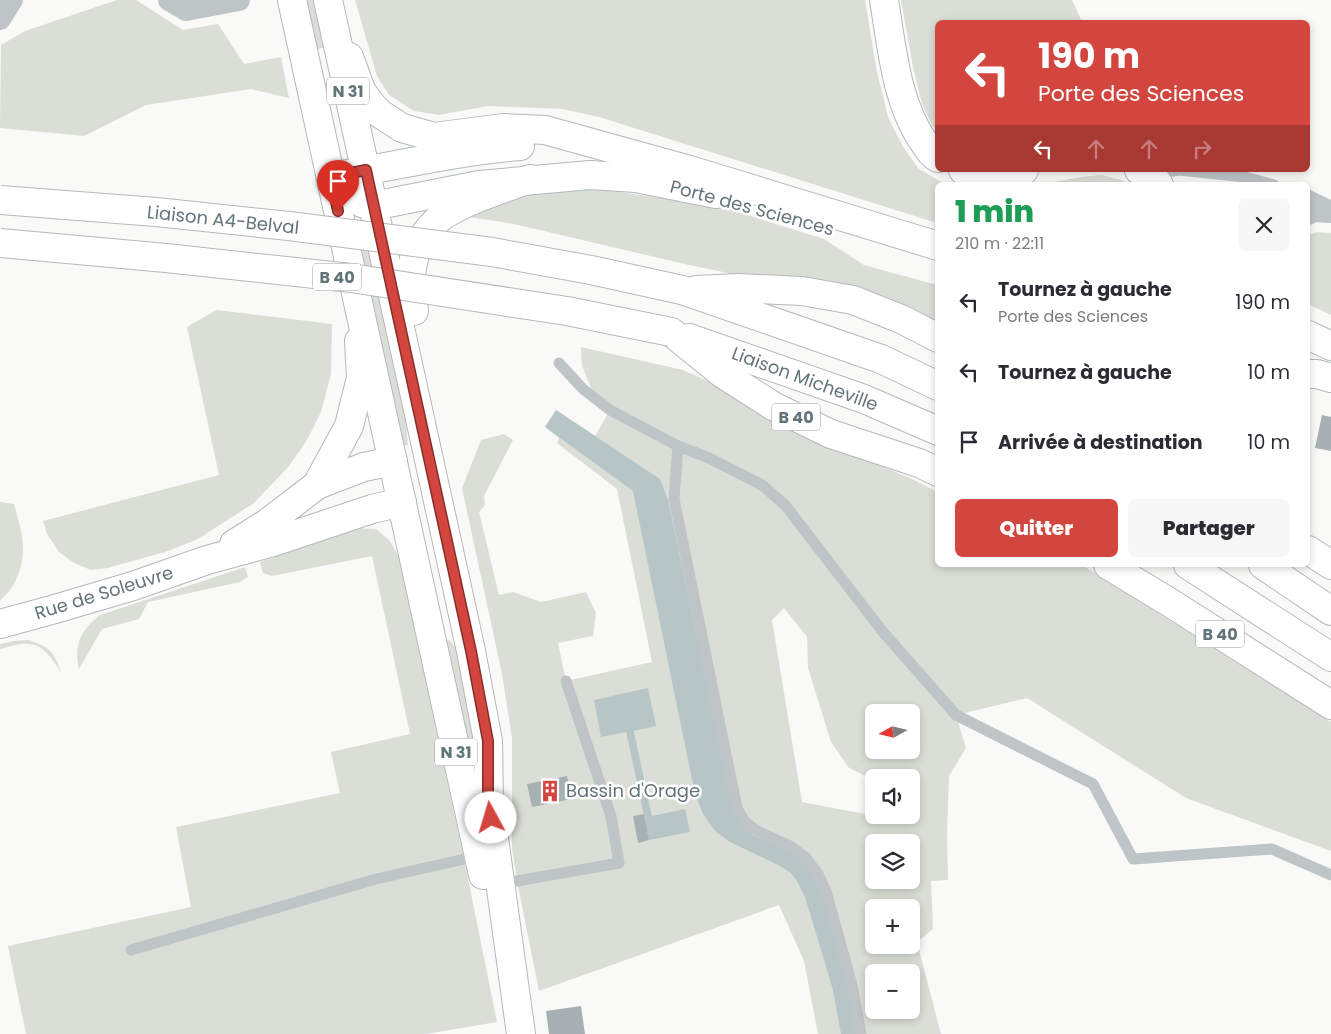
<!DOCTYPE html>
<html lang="fr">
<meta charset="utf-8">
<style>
:root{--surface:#fff;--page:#f7f7f7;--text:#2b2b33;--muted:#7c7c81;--accent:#d2463f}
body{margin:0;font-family:Poppins,sans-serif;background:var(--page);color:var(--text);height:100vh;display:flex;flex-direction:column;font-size:19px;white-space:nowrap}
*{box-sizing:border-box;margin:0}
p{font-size:16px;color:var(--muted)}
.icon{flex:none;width:28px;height:28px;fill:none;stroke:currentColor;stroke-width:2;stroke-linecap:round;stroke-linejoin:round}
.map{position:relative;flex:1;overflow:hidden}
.drawer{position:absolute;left:935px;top:182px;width:375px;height:385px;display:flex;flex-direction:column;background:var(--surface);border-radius:8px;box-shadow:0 2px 8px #0003}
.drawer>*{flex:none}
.guide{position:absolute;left:935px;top:20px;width:375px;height:152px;border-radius:8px;box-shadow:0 2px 8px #0003;background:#d2463f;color:#fff;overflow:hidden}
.needle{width:32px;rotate:262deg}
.tools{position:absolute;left:865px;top:704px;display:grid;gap:10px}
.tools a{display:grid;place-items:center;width:55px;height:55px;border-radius:8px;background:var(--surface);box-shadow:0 2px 8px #0003;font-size:25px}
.pin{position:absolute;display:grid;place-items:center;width:42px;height:42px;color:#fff;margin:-51px -21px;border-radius:50% 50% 50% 0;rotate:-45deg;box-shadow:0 0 5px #0007}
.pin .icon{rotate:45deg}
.me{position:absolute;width:55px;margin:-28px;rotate:354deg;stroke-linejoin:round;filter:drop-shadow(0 0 4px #0008)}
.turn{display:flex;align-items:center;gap:18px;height:105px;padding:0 20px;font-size:22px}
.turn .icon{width:65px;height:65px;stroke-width:2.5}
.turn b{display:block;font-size:35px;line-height:42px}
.lanes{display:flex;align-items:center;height:48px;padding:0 20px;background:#0003;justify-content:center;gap:25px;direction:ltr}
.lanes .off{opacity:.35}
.round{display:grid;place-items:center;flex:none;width:52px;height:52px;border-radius:8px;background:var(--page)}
.overview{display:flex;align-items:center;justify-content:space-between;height:85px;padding:0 20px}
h1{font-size:30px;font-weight:800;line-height:38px;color:#1e9e55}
.primary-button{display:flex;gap:10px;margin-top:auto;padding:10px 20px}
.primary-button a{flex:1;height:58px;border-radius:8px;background:var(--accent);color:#fff;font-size:20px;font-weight:800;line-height:58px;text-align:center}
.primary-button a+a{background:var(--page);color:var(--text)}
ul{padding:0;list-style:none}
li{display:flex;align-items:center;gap:15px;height:70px;padding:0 20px}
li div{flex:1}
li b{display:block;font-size:19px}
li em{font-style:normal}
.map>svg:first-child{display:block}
</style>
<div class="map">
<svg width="1331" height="1034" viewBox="0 0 1331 1034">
<rect width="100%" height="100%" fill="#f9f9f8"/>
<g fill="#dbded7" fill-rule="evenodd">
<polygon points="117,0 136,0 183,30 218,24 244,64 281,57 289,98 251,89 146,105 84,136 0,128 1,45 25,31"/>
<polygon points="302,0 316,0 326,47 317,49 309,30"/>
<polygon points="355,0 865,0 877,72 888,117 902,145 918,168 945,184 950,185 938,185 937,223 599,117 563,109 488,106 439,115 414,111 389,95 377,76"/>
<polygon points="901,0 1072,0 1082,22 938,22 937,132 932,125 922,104 913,67"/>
<polygon points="1102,175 1121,180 1130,185 1037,185 1081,177"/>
<polygon points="598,189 718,206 824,239 864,265 937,285 937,322 861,295 767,281 689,265 514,224 463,216 497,201 544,190"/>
<polygon points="366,230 404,401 408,445 402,446 365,276 360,231"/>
<polygon points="1317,232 1331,233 1331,315 1308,304 1308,235"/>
<polygon points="216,310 332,324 331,374 321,412 307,440 289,466 254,503 198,539 168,551 108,568 91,570 74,563 59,552 47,534 43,521 219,475 187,327"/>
<path d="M581,347l102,23 25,11 134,69 68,28 27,14 1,73h144l249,157v129l-145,-53 -159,-100 -71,17 10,33 -17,28 -2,57 1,47 -17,1 2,48 -16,13 24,92h-123l-14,-73 -25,-56 -240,86 -22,-110 -5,-33v-110l-10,-64 -40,-186 19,-48 23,-6 9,6 -29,56 1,9 -6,7 20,83 14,-3 28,10 45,-10 10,21 -3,23 -35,7 8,38 86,-19 -35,-173 -60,-46 2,-5 -14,-11 11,-17 39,26 15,-26 -17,-17 -11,-27zM784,608l23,29 1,31 23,74 18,26 25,12v-2h37v37h-35l-1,1 -73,-14 -30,-182zM874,712h37v38h-37zM634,731l18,85 -3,24 -23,-108zM874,842h37v38h-37zM874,908h37v37h-37zM874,972h37v38h-37z"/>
<path d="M0,502l14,2c8,29 15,48 1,78 -3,7 -10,13 -15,19z"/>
<polygon points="355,528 376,529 389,540 399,557 464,859 497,1022 426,1034 26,1034 8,946 191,907 176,827 340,793 331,752 410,734 372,556 272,576 263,573 260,562"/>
<path d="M245,567l3,10 -8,5 -92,20 -9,17 -37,10 -23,40c-5,-25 1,-38 21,-54z"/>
<path d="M29,640c20,7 25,11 32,32 -8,-12 -18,-28 -33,-28 -9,-1 -19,3 -28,5v-5l14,-3z"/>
<polygon points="444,640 449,640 459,652 480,744 475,782"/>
</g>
<g fill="#b7c5c6">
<polygon points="556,410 660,479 668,500 733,809 741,825 754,836 788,850 803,861 814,876 822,892 848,986 856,1034 841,1034 833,990 805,897 798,883 791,873 778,865 730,842 715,831 703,814 695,794 633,491 545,427"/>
<polygon points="648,688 656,726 634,731 652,816 685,809 690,832 649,840 626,732 601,737 594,700"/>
</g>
<g fill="#a7b1b4">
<polygon points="1322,415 1331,417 1331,451 1315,448"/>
<polygon points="567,776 572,799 532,807 527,784"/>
<polygon points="644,814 649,840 638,843 633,816"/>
<polygon points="581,1006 585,1034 549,1034 546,1011"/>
</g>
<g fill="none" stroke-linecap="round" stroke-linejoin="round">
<g stroke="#b1b9bb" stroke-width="30">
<g id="secondary">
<path d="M884,0c8,48 12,103 41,144 4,6 7,11 13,14"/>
<polyline points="349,57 361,90 369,102 379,113 402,128 434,137 503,128 545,130 693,171 938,246"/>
<path d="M963,170c20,5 40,3 61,0"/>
<polyline points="1139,170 1151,174 1159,185"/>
<path d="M340,175c10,18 12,28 33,31l106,-21 111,-10 46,3 80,16"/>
<path d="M343,175c59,-11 118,-24 177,-29"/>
<polyline points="1308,335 1331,346"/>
<polyline points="1308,374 1317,374 1331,378"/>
<polyline points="317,485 349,426 361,378 359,341"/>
<polyline points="234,544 266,524 317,485 364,467 393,461"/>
<polyline points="0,624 55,609 133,586 207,560 273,542 372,509 402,502"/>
</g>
</g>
<g stroke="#b3b9bb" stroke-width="30">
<g id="primary">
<polyline points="292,0 483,875"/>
<polyline points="328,0 471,651 488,741 489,802 521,1034"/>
<path d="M414,311c-8,-35 -2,-70 27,-94 5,-4 12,-7 17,-10 23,-12 48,-19 72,-28"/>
</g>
</g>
<g stroke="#b5b9bb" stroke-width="30">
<g id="highway">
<polyline points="682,290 881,359 938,386"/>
<polyline points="696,290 738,288 802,291 853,300 901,319 938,338"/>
<polyline points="671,332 723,374 773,406 831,434 919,463 938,472"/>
<polyline points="689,338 864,399 938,431"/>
<polyline points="1308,550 1331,565"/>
<polyline points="1108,565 1169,602 1331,705"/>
<polyline points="1188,565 1331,657"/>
<polyline points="1263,565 1331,611"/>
</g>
</g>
<g stroke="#bfc4c6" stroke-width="11">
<polyline points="1153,174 1179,170 1245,177 1274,185"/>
<polyline points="1308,195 1331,206"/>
<polyline points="559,363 583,389 610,410 678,446 709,458 762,485 785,505 883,632 956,715 1093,784 1133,859 1272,849 1331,875"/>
<polyline points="678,446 674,499 737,808 745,822 757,831 790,846 806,858 818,874 826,891 852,985 861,1034"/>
<polyline points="500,884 619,863 611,816 566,681"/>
<polyline points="131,950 376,879 478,856"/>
</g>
<g stroke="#bfc4c6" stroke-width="22">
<polyline points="169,0 186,10 239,0"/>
<polyline points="0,19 12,0"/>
<polyline points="1308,214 1315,211 1331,212"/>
</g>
<use href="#secondary" stroke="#fff" stroke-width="28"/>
<use href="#primary" stroke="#fff" stroke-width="28"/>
<use href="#highway" stroke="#fff" stroke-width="28"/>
<g stroke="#b5b9bb" stroke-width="30" stroke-linecap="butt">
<g id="highway-bridge">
<polyline points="0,200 156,212 289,226 492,252 591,270 682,290"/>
<polyline points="0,243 166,258 351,278 567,311 671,332"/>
</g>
</g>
<use href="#highway-bridge" stroke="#fff" stroke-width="28"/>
</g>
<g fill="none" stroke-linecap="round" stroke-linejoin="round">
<g stroke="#882e29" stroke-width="12">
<polyline id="route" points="338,211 331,177 366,170 471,651 488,741 488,802 491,818"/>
</g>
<use href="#route" stroke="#d2463f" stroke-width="9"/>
</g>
<defs>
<g id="building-bare" transform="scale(1.725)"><path d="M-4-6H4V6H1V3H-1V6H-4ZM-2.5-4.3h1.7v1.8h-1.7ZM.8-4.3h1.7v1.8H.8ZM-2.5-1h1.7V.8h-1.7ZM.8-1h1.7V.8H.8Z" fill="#d2463f" stroke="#fff" stroke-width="2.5" paint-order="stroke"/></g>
</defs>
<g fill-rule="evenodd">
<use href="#building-bare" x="550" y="791"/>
</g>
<g text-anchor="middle" stroke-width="5" stroke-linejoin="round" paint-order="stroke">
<g fill="#fff" stroke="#929ea1" stroke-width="1">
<rect x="327" y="77.5" width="42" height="27" rx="4"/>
<rect x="313" y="263.5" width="48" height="27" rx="4"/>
<rect x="772" y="403.5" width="48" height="27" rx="4"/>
<rect x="1196" y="620.5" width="48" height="27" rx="4"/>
<rect x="435" y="738.5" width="42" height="27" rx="4"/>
</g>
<g font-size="16" font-weight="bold" fill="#637479">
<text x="348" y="97">N 31</text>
<text x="337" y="283">B 40</text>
<text x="796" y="423">B 40</text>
<text x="1220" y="640">B 40</text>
<text x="456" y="758">N 31</text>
</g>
<g font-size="18" fill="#637479" stroke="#fff">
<text transform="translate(752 208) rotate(15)" y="6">Porte des Sciences</text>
<text transform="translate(223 220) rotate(6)" y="6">Liaison A4-Belval</text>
<text transform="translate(805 379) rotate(20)" y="6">Liaison Micheville</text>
<text transform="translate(104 593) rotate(-17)" y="6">Rue de Soleuvre</text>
</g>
<g font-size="18" fill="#637479" stroke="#fff" text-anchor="start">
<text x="566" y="797">Bassin d'Orage</text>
</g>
</g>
</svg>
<div class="tools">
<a><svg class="needle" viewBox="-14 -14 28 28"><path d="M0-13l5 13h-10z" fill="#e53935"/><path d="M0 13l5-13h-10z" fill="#7c7c81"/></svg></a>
<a><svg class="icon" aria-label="sound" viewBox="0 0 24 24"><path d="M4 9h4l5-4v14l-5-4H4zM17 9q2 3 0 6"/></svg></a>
<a><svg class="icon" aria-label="layers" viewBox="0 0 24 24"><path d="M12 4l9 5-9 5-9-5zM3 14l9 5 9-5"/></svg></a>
<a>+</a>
<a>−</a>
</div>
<div class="pin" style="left:338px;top:211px;background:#d93025"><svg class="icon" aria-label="arrive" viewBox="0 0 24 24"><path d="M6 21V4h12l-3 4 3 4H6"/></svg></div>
<svg class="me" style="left:491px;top:818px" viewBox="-20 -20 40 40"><circle r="19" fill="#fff"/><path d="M0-13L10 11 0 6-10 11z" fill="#d2463f"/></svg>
<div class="guide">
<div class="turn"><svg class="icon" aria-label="left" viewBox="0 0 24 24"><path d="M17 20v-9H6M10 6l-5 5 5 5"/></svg><div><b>190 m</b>Porte des Sciences</div></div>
<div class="lanes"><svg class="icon" aria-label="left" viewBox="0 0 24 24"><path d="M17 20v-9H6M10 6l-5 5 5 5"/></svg><svg class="icon off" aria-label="ahead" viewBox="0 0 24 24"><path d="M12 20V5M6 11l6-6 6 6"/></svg><svg class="icon off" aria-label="ahead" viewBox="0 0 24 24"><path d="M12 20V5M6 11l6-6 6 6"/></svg><svg class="icon off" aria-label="right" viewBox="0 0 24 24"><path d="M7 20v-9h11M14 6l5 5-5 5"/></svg></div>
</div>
<section class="drawer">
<div class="overview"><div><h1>1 min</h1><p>210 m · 22:11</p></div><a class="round"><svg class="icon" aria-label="close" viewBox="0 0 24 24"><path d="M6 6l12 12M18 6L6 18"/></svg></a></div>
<ul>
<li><svg class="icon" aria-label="left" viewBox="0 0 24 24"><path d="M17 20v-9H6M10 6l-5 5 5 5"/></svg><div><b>Tournez à gauche</b><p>Porte des Sciences</p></div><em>190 m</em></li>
<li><svg class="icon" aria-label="left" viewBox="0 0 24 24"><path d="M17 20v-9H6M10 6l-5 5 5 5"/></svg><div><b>Tournez à gauche</b></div><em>10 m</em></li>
<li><svg class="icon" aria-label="arrive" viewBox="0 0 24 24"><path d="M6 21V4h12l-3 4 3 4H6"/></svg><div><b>Arrivée à destination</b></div><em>10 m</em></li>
</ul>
<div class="primary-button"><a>Quitter</a><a>Partager</a></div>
</section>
</div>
